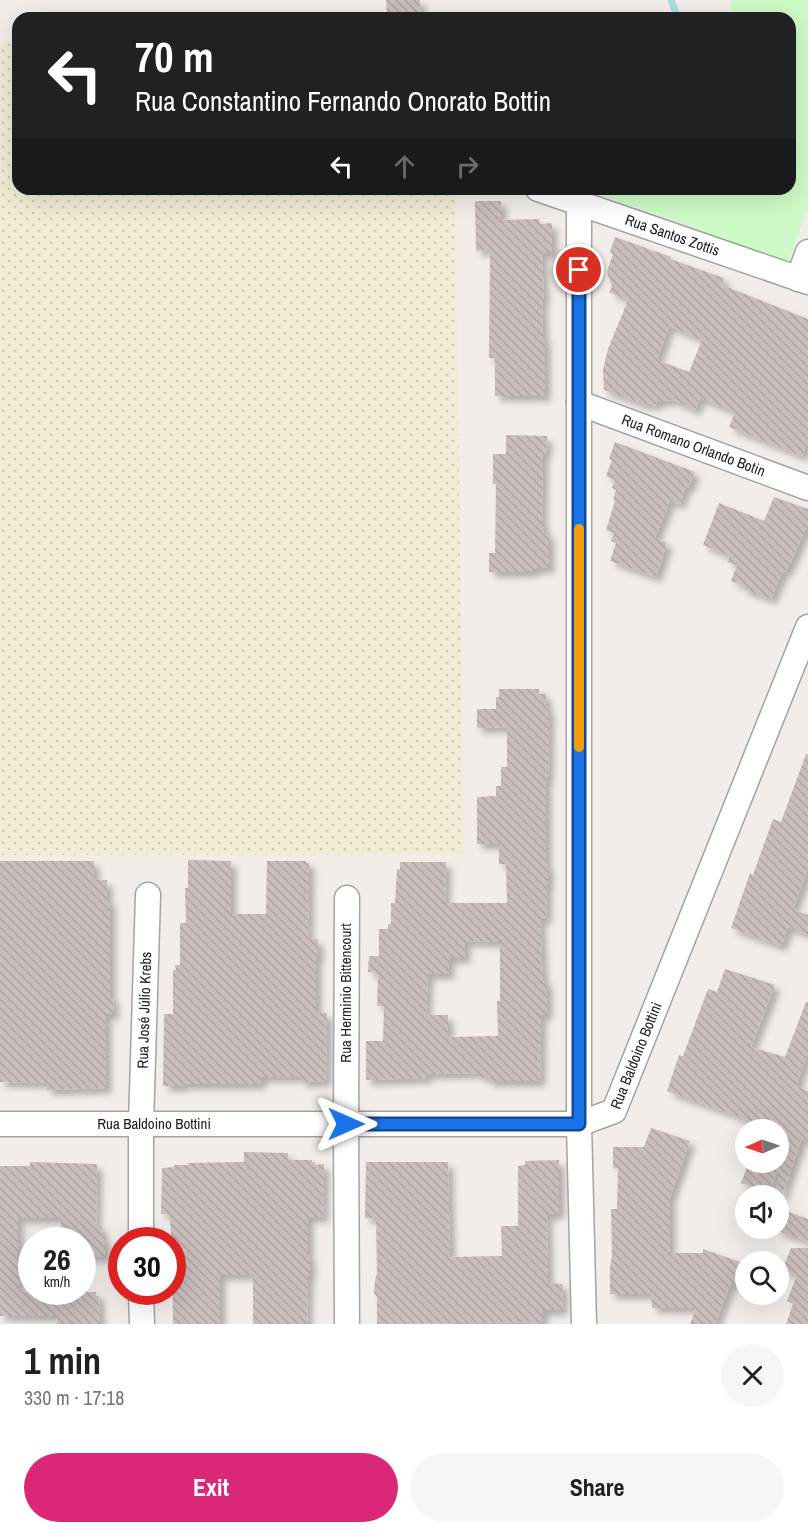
<!DOCTYPE html>
<meta charset="utf-8">
<style>
:root{--surface:#fff;--page:#f6f6f6;--text:#202124;--muted:#757577;--accent:#db2777}
body{margin:0;font-family:"Archivo Narrow",sans-serif;background:var(--page);color:var(--text);height:100vh;display:flex;flex-direction:column;font-size:22px;white-space:nowrap}
*{box-sizing:border-box;margin:0}
p{font-size:20px;color:var(--muted)}
.icon{flex:none;width:33px;height:33px;fill:none;stroke:currentColor;stroke-width:2;stroke-linecap:round;stroke-linejoin:round}
.map{position:relative;height:1324px;overflow:hidden}
.details{display:flex;flex-direction:column;background:var(--surface);flex:1}
.details>*{flex:none}
.banner{position:absolute;left:12px;top:12px;width:784px;height:183px;border-radius:18px;box-shadow:0 6px 24px #0002;background:#202124;color:#fff;overflow:hidden}
.needle{width:39px;rotate:268deg}
.controls{position:absolute;left:735px;top:1119px;display:grid;gap:12px}
.controls a{display:grid;place-items:center;width:54px;height:54px;border-radius:50%;background:var(--surface);box-shadow:0 6px 24px #0002;font-size:30px}
.speed{position:absolute;left:18px;top:1227px;display:flex;gap:12px;font-size:30px;font-weight:700;text-align:center}
.speed>*{display:grid;place-content:center;width:78px;height:78px;border-radius:50%;background:var(--surface);box-shadow:0 6px 24px #0002;line-height:1}
.speed small{font-size:15px;font-weight:400}
.speed .limit{border:9px solid #d22;background:#fff;color:#111}
.pin{position:absolute;display:grid;place-items:center;width:51px;height:51px;color:#fff;margin:-26px;border:3px solid #fff;border-radius:50%;box-shadow:0 2px 6px #0007}
.me{position:absolute;width:66px;margin:-33px;rotate:90deg;stroke-linejoin:round;filter:drop-shadow(0 0 4px #0008)}
.turn{display:flex;align-items:center;gap:21px;height:126px;padding:0 24px;font-size:27px}
.turn .icon{width:78px;height:78px;stroke-width:2.5}
.turn b{display:block;font-size:42px;line-height:51px}
.lanes{display:flex;align-items:center;height:57px;padding:0 24px;background:#0003;justify-content:center;gap:30px;direction:ltr}
.lanes .off{opacity:.35}
.round{display:grid;place-items:center;flex:none;width:63px;height:63px;border-radius:32px;background:var(--page)}
.headline{display:flex;align-items:center;justify-content:space-between;height:102px;padding:0 24px}
h1{font-size:36px;font-weight:800;line-height:45px}
.primary-button{display:flex;gap:12px;margin-top:auto;padding:12px 24px}
.primary-button a{flex:1;height:69px;border-radius:36px;background:var(--accent);color:#fff;font-size:24px;font-weight:800;line-height:69px;text-align:center}
.primary-button a+a{background:var(--page);color:var(--text)}
.map>svg:first-child{display:block}
</style>
<div class="map">
<svg width="808" height="1324" viewBox="0 0 808 1324">
<defs>
<pattern id="farmland-dots" width="8" height="8" patternUnits="userSpaceOnUse" patternTransform="scale(1.5)"><rect width="8" height="8" fill="#f0ecd5"/><path d="M2 2h.1M6 6h.1" fill="none" stroke="#cecab7" stroke-width="1.8" stroke-linecap="round"/></pattern>
<pattern id="building-back-hatch" width="6" height="6" patternUnits="userSpaceOnUse" patternTransform="scale(1.5)"><rect width="6" height="6" fill="#cabebc"/><path d="M-1 5l2 2M0 0l6 6M5-1l2 2" fill="none" stroke="#ada3a1"/></pattern>
<filter id="shadow"><feDropShadow dx="5.5" dy="5.5" stdDeviation="3" flood-color="#0004"/></filter>
</defs>
<rect width="100%" height="100%" fill="#f2ede9"/>
<polygon fill="url(#farmland-dots)" points="0,41 18,41 18,189 455,189 464,854 0,855"/>
<polygon fill="#cefac7" points="730,0 808,0 808,208 787,265 583,189 790,189 790,18 648,18 731,15"/>
<g fill="none" stroke-linecap="round" stroke-linejoin="round">
<polyline stroke="#aadedf" stroke-width="7" points="671,0 678,18"/>
</g>
<g fill="url(#building-back-hatch)" fill-rule="evenodd" filter="url(#shadow)">
<polygon points="386,0 420,0 421,16 387,17"/>
<polygon points="475,201 501,201 501,220 539,219 540,224 552,223 552,253 542,253 544,299 542,299 543,338 545,338 545,396 495,396 495,358 489,358 490,250 476,251"/>
<path d="M615,237l56,20 -1,2 54,19 -2,7 86,34v122l-6,15 -73,-29 6,-15 -35,-14 -5,12 -22,-10 -16,1 -2,5 -6,-3 -3,2 -42,-15 -1,-20 5,-21 20,-49 -19,-8 3,-5 -5,-15 6,-18 -3,-2zM669,326l33,14 -13,32 -32,-12z"/>
<polygon points="506,435 547,436 546,453 543,454 542,523 544,523 544,533 549,533 549,568 535,568 535,571 528,571 528,572 489,572 489,553 495,553 496,484 493,484 493,454 506,454"/>
<polygon points="615,442 695,472 688,488 685,487 680,504 670,500 655,538 667,543 656,577 610,561 616,543 611,541 614,533 606,530 615,501 613,500 616,490 612,488 615,480 606,476 612,460 609,459"/>
<polygon points="774,497 808,509 808,523 790,564 789,564 786,572 783,571 771,599 743,589 744,586 731,581 737,565 727,562 730,556 703,545 719,503 764,521"/>
<path d="M499,689h40v5h7v15l3,-1 -1,70h-2v86h2v20h-1l-1,35h-6l3,62h4v34h-6l-1,66h-52v-4h-9v-4l-53,1v4l-60,2v-39h17l1,-35h-7l1,-33 -10,-1 1,-16h10v-27h9v-5h3v-21h4l2,-34h3v-7h46l-1,41h62l-1,-39h-7v-20h-22v-47l19,-1v-10h5v-19h6v-40l-30,1v-19h19v-12h3zM465,941l35,1v59h-3l1,35 -50,1v-22h-22l2,-41h21v-16h16z"/>
<polygon points="806,754 808,754 808,868 793,909 808,915 808,935 788,927 781,946 731,928 750,873 753,875 773,819 781,822"/>
<polygon points="188,860 231,861 231,914 266,914 267,861 306,861 306,863 309,863 308,939 318,939 318,958 316,958 316,1013 327,1013 326,1081 301,1082 301,1077 261,1077 260,1084 183,1084 182,1086 163,1086 164,1014 173,1014 173,970 176,970 175,965 180,965 180,923 186,923 185,888 188,888"/>
<polygon points="0,861 94,861 94,880 107,880 107,901 110,901 110,997 113,997 114,1014 106,1014 106,1088 47,1090 47,1083 0,1082"/>
<polygon points="725,969 775,985 751,1047 785,1057 806,1002 808,1002 808,1052 796,1086 808,1091 808,1141 802,1138 781,1198 778,1198 778,1167 770,1192 741,1183 749,1162 778,1162 778,1130 760,1130 762,1125 667,1091 679,1055 683,1056 708,989 717,992"/>
<polygon points="651,1128 690,1141 670,1197 670,1253 703,1253 703,1249 746,1264 746,1288 731,1282 715,1324 690,1324 696,1308 652,1308 651,1294 610,1294 610,1268 612,1255 611,1209 617,1209 618,1168 613,1169 613,1147 644,1147"/>
<polygon points="244,1152 288,1153 288,1160 312,1160 312,1162 315,1162 315,1165 324,1164 323,1217 308,1217 308,1256 310,1256 310,1275 308,1275 307,1324 253,1324 253,1275 220,1275 220,1324 173,1324 172,1236 171,1236 170,1214 161,1214 162,1168 174,1167 174,1165 188,1165 188,1163 244,1162"/>
<polygon points="559,1160 559,1214 547,1214 548,1283 563,1284 562,1310 543,1310 543,1322 377,1324 377,1297 374,1293 375,1280 377,1274 376,1218 365,1218 366,1162 448,1162 450,1257 502,1256 501,1226 518,1226 518,1166 525,1165 525,1161"/>
<polygon points="30,1162 97,1164 96,1226 102,1226 102,1238 105,1238 105,1257 82,1257 82,1240 63,1240 64,1238 61,1238 61,1218 18,1218 18,1257 19,1257 19,1292 96,1292 96,1296 99,1296 100,1324 57,1324 56,1316 0,1316 0,1166 30,1166"/>
<polygon points="778,1208 808,1219 808,1242 778,1231"/>
<polygon points="791,1248 808,1248 808,1324 786,1324 793,1304 787,1301 797,1275 782,1270"/>
</g>
<g fill="none" stroke-linecap="round" stroke-linejoin="round">
<g stroke="#a3a3a3" stroke-width="27">
<g id="minor">
<path id="s1" d="M538,189l270,93"/>
<polyline points="579,203 579,1124 584,1324"/>
<polyline points="798,279 808,252"/>
<path id="s2" d="M579,403l229,85"/>
<polyline points="347,898 346,1124 347,1324"/>
<path id="s3" d="M0,1124h579l35,-13 194,-484"/>
<path id="s4" d="M141,1240v-116l7,-229"/>
<polyline points="141,1292 142,1324"/>
</g>
</g>
<use href="#minor" stroke="#fff" stroke-width="24"/>
</g>
<g fill="none" stroke-linecap="round" stroke-linejoin="round">
<g stroke="#114b97" stroke-width="15">
<polyline id="route" points="346,1124 579,1124 579,270"/>
</g>
<use href="#route" stroke="#1a73e8" stroke-width="10"/>
<polyline stroke="#f59e0b" stroke-width="10" points="579,529 579,747"/>
</g>
<g text-anchor="middle" stroke-width="6" stroke-linejoin="round" paint-order="stroke">
<g font-size="15" fill="#222" stroke="#fff">
<text dy="5" stroke="none"><textPath href="#s1" startOffset="142">Rua Santos Zottis</textPath></text>
<text dy="5" stroke="none"><textPath href="#s2" startOffset="122">Rua Romano Orlando Botin</textPath></text>
<text transform="translate(346 993) rotate(-90)" y="5">Rua Herminio Bittencourt</text>
<text dy="5" stroke="none"><textPath href="#s4" startOffset="230">Rua José Júlio Krebs</textPath></text>
<text dy="5" stroke="none"><textPath href="#s3" startOffset="676">Rua Baldoino Bottini</textPath></text>
<text dy="5" stroke="none"><textPath href="#s3" startOffset="154">Rua Baldoino Bottini</textPath></text>
</g>
</g>
</svg>
<div class="controls">
<a><svg class="needle" viewBox="-14 -14 28 28"><path d="M0-13l5 13h-10z" fill="#e53935"/><path d="M0 13l5-13h-10z" fill="#757577"/></svg></a>
<a><svg class="icon" aria-label="sound" viewBox="0 0 24 24"><path d="M4 9h4l5-4v14l-5-4H4zM17 9q2 3 0 6"/></svg></a>
<a><svg class="icon" aria-label="search" viewBox="0 0 24 24"><circle cx="10" cy="10" r="6"/><path d="M15 15l6 6"/></svg></a>
</div>
<div class="speed"><div>26<small>km/h</small></div><div class="limit">30</div></div>
<div class="pin" style="left:579px;top:270px;background:#d93025"><svg class="icon" aria-label="arrive" viewBox="0 0 24 24"><path d="M6 21V4h12l-3 4 3 4H6"/></svg></div>
<svg class="me" style="left:346px;top:1124px" viewBox="-20 -20 40 40"><path d="M0-17L14 15 0 8-14 15z" fill="#1a73e8" stroke="#fff" stroke-width="4"/></svg>
<div class="banner">
<div class="turn"><svg class="icon" aria-label="left" viewBox="0 0 24 24"><path d="M17 20v-9H6M10 6l-5 5 5 5"/></svg><div><b>70 m</b>Rua Constantino Fernando Onorato Bottin</div></div>
<div class="lanes"><svg class="icon" aria-label="left" viewBox="0 0 24 24"><path d="M17 20v-9H6M10 6l-5 5 5 5"/></svg><svg class="icon off" aria-label="ahead" viewBox="0 0 24 24"><path d="M12 20V5M6 11l6-6 6 6"/></svg><svg class="icon off" aria-label="right" viewBox="0 0 24 24"><path d="M7 20v-9h11M14 6l5 5-5 5"/></svg></div>
</div>
</div>
<section class="details">
<div class="headline"><div><h1>1 min</h1><p>330 m · 17:18</p></div><a class="round"><svg class="icon" aria-label="close" viewBox="0 0 24 24"><path d="M6 6l12 12M18 6L6 18"/></svg></a></div>
<div class="primary-button"><a>Exit</a><a>Share</a></div>
</section>
